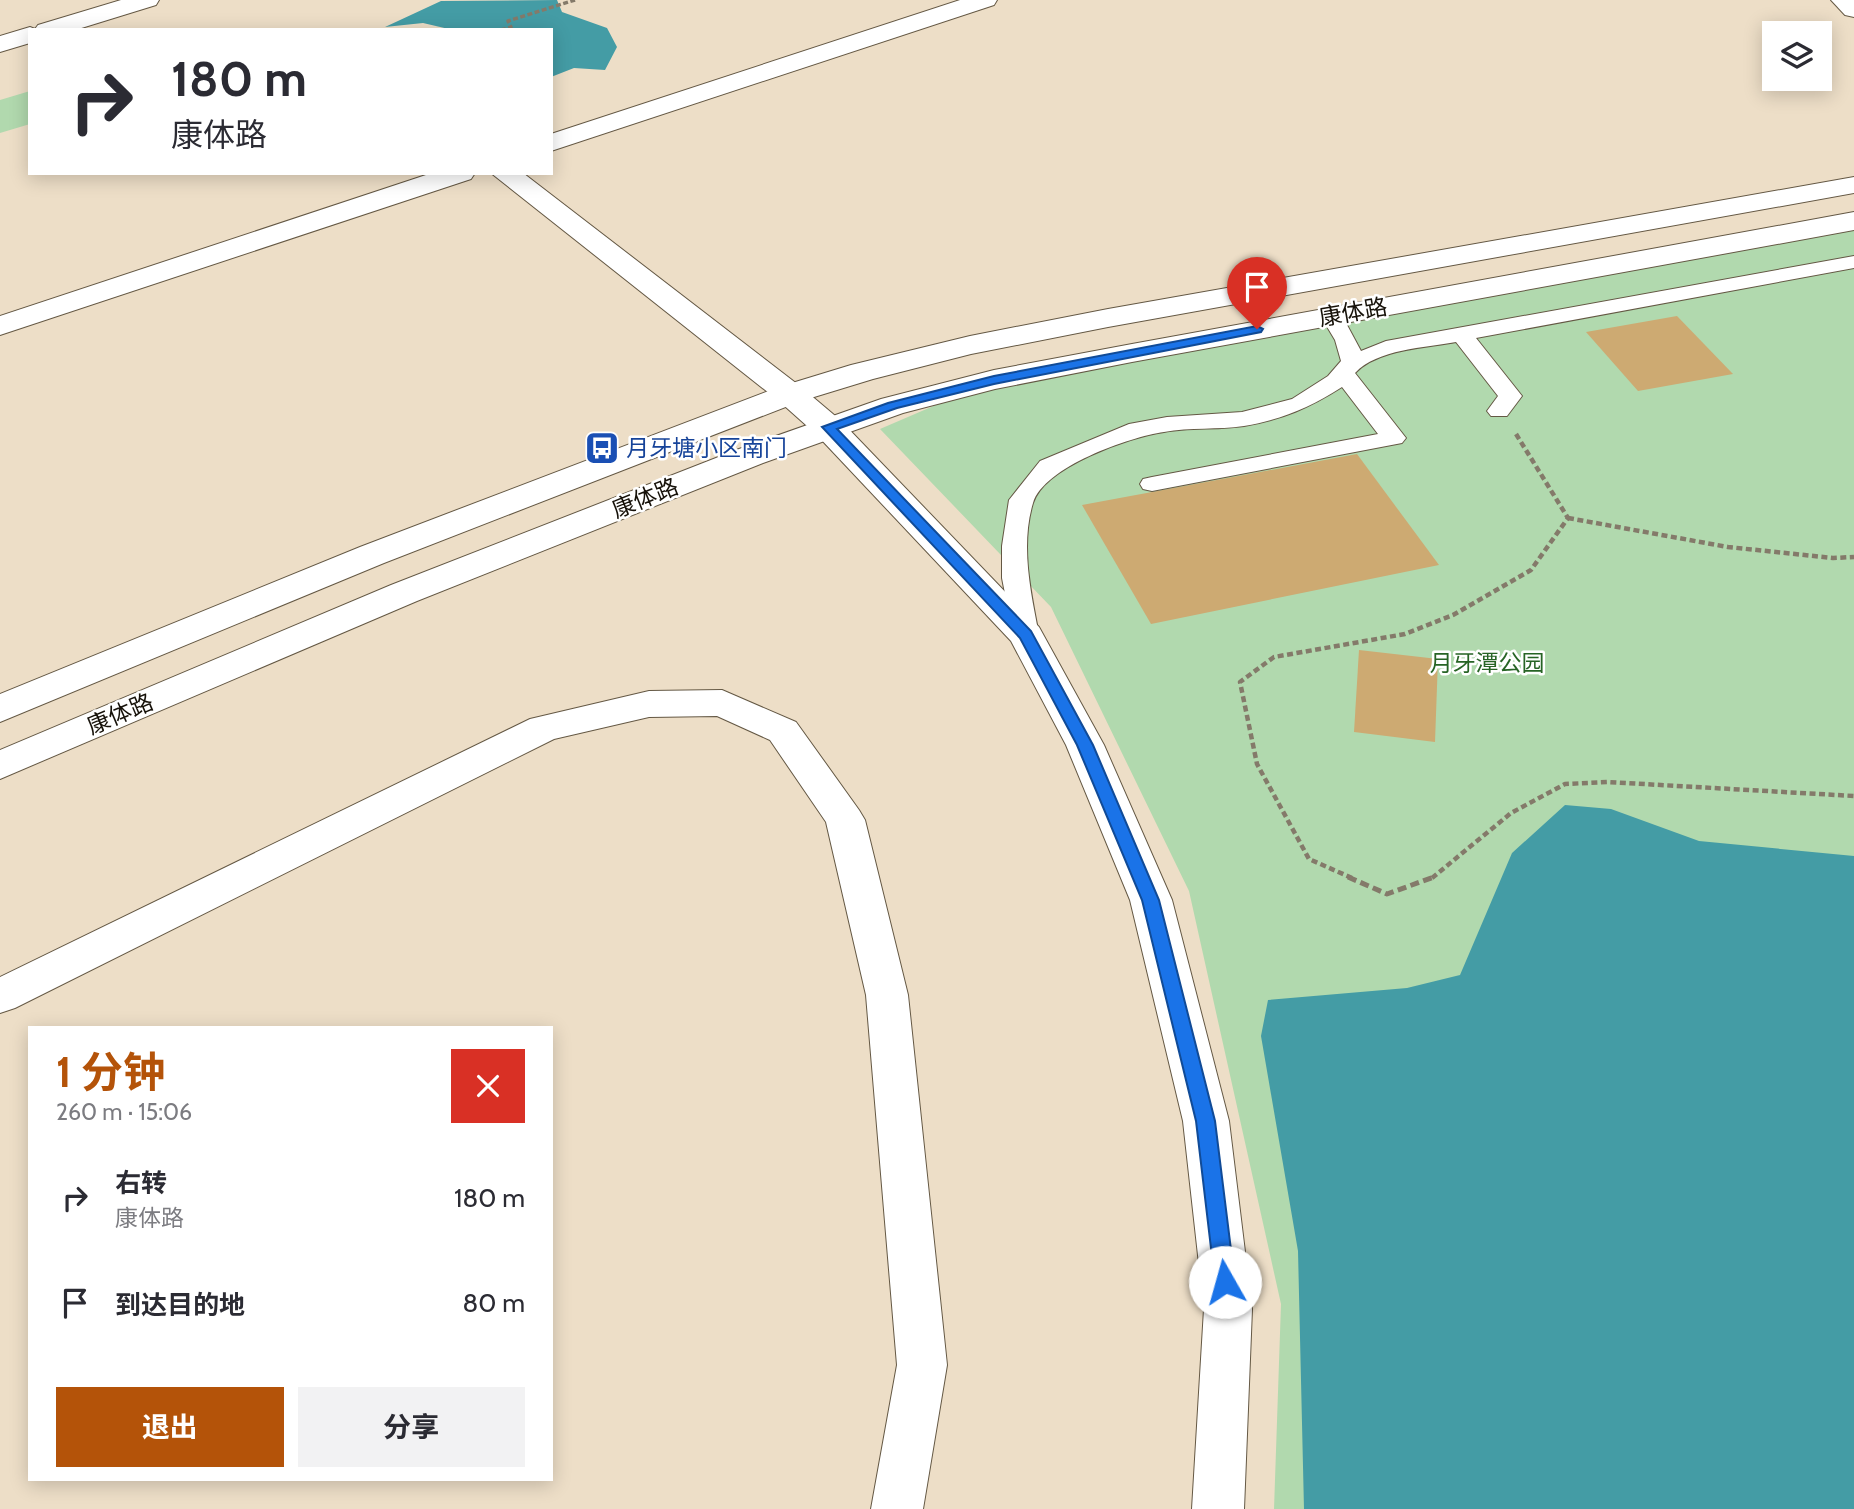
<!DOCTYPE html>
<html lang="zh">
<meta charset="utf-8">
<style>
:root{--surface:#fff;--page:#f2f2f3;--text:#2b2b33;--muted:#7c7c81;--accent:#b45309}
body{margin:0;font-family:Cabin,"Noto Sans SC",sans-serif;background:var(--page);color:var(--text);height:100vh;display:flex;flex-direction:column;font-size:26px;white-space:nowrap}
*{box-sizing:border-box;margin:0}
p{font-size:23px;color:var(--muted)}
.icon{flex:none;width:38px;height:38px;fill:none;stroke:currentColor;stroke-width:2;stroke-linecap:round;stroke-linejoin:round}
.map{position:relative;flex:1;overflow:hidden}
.panel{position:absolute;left:28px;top:1026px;width:525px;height:455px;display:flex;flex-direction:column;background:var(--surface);border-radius:0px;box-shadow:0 4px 18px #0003}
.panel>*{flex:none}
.top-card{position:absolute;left:28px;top:28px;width:525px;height:147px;border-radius:0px;box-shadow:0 4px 18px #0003;background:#fff;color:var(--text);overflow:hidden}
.fabs{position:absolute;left:1762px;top:21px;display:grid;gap:14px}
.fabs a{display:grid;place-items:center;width:70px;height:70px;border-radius:0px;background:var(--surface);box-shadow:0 4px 18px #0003;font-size:35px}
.pin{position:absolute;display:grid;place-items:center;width:60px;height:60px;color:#fff;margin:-72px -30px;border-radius:50% 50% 50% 0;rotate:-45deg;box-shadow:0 0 7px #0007}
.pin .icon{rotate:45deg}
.me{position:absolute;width:77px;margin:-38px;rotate:353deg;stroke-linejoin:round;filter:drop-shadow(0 0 5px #0008)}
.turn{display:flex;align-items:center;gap:24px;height:147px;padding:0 28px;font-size:32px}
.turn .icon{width:91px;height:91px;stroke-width:2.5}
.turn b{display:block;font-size:49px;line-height:60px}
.round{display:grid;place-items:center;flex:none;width:74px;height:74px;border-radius:0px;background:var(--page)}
.head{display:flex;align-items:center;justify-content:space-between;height:119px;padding:0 28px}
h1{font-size:42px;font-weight:700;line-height:52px;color:var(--accent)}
.action{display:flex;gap:14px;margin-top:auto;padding:14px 28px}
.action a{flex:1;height:80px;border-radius:0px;background:var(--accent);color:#fff;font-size:28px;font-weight:700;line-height:80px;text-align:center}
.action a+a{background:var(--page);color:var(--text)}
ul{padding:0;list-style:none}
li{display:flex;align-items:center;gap:21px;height:105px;padding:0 28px}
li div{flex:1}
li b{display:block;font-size:26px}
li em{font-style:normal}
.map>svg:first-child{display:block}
</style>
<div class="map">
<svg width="1854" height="1509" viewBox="0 0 1854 1509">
<rect width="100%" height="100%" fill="#eddec7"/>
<g fill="#b1d9ae">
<polygon points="30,91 30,124 0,133 0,100"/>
<polygon points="1854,221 1854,1509 1274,1509 1281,1304 1189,891 1051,607 880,429 994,380"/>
</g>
<g fill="#449ca5">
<polygon points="557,0 562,12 607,28 617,47 605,70 574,68 551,77 551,30 453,30 423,23 385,27 441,1"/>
<polygon points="1565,805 1611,809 1699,841 1854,856 1854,1509 1304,1509 1298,1251 1261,1036 1268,1000 1407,988 1460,975 1512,853"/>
</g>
<g fill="#cdaa72">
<polygon points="1677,316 1733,374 1638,391 1586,332"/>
<polygon points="1357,454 1439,565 1151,624 1082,505"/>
<polygon points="1359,650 1438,659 1435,742 1354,732"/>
</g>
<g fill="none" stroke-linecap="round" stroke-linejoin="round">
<g stroke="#645844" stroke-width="2">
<path id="service" d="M1854,256v12l-378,70 46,58 -15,20h-16l-4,-5 11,-15 -42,-54c-31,6 -79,7 -101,31l51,65 -4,5 -250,48 -9,-2 -3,-5 3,-5 9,-2 226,-43 -36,-47c-33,21 -59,32 -98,39 -26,4 -54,1 -80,6 -35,5 -120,35 -131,71 -13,43 -2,90 6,132l-4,6 -9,3 -9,-3 -4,-6 -11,-57v-32l7,-46 31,-39 89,-37 38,-7 75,-5 50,-13 36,-23 13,-15 -6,-21 -15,-25 3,-5h16l22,41 25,-10z"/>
</g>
<g stroke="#645844" stroke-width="2">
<g id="minor">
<polygon points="121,0 159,0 156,5 75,30 30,30 30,43 0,52 0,36 30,27 35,29 38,25"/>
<polygon points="960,0 997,0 994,5 551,151 551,134"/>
<polygon points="432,173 475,173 471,179 0,335 0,316"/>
<polygon points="491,173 523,173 801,387 840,420 1039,627 1104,745 1172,900 1229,1121 1252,1309 1244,1509 1192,1509 1204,1309 1183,1121 1130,900 1066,745 1011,641 816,434 779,401"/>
<polygon points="722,690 796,722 859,810 865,820 908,995 947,1365 923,1509 871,1509 897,1365 866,995 826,822 770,740 717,716 649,717 554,739 15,1008 0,1013 0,977 530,719 649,691"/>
</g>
</g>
<g stroke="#645844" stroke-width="2">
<g id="tertiary">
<polygon points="1831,0 1854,0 1854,17 1845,15"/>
<polygon points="1854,177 1854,193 1108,327 971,354 873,379 801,401 384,563 0,722 0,694 360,547 779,387 851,365 970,336 1108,309"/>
<polygon points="1854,212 1854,230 1132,362 995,389 903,413 763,463 417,601 0,779 0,750 391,585 739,449 881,399 994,370 1132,344"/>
</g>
</g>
<polyline stroke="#847a6a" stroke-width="3.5" stroke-dasharray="5 2.5" stroke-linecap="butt" points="501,30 511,27 508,21 575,0"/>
<g stroke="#847a6a" stroke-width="4.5" stroke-dasharray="6 3.5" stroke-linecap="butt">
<polyline points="1568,518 1728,547 1833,558 1854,557"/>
<polyline points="1352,878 1309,859 1257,764 1240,682 1274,657 1405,634 1453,615 1531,570 1568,518 1516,434"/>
<polyline points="1432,878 1511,813 1565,784 1608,782 1854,796"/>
</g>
<polyline stroke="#847a6a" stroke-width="5" stroke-dasharray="9 4.5" stroke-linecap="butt" points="1348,877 1387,894 1434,877"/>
<use href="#service" fill="#fff" fill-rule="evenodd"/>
<use href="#minor" fill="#fff" fill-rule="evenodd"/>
<use href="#tertiary" fill="#fff" fill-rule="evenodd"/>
</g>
<polygon fill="#1a73e8" stroke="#114b97" stroke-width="2" points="1257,326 1263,329 1261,332 994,384 897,408 837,429 1031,631 1093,745 1159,900 1215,1121 1235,1282 1232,1288 1225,1291 1218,1288 1215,1282 1196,1121 1142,900 1077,745 1020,638 822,427 888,403 994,376"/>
<defs>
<g id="bus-square" transform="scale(1.75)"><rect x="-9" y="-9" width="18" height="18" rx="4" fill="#1a4fb4" stroke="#fff"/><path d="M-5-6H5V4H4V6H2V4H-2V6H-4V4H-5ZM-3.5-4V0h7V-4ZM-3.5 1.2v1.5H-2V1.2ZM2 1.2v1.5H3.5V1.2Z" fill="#fff"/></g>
</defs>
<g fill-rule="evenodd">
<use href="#bus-square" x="602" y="448"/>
</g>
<g text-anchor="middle" stroke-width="5" stroke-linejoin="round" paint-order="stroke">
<g font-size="23" fill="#161109" stroke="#fff">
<text transform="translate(1353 312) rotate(-10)" y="8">康体路</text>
<text transform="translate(645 498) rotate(-22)" y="8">康体路</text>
<text transform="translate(120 714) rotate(-23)" y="8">康体路</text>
</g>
<g font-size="23" fill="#164399" stroke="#fff" text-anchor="start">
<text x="626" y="456">月牙塘小区南门</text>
</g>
<g font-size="23" fill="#276425" stroke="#fff">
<text x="1487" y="671">月牙潭公园</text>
</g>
</g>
</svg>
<div class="fabs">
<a><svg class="icon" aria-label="layers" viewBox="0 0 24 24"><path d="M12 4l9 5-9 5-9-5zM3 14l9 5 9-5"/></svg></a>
</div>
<div class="pin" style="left:1257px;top:329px;background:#d93025"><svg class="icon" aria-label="arrive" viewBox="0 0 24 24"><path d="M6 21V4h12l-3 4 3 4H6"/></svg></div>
<svg class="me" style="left:1225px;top:1282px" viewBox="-20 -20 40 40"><circle r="19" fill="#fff"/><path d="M0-13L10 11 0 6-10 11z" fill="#1a73e8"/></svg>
<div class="top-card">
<div class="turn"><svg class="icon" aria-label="right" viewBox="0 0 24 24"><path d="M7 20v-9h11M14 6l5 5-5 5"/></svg><div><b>180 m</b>康体路</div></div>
</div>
<section class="panel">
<div class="head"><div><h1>1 分钟</h1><p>260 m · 15:06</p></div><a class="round" style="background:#d93025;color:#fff"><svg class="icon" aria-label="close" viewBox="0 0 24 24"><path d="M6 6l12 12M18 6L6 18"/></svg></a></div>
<ul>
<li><svg class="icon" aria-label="right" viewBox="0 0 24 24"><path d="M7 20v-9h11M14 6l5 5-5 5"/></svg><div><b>右转</b><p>康体路</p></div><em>180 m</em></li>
<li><svg class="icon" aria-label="arrive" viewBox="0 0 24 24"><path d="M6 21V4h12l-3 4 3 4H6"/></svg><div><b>到达目的地</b></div><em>80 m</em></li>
</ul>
<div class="action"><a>退出</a><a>分享</a></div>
</section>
</div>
